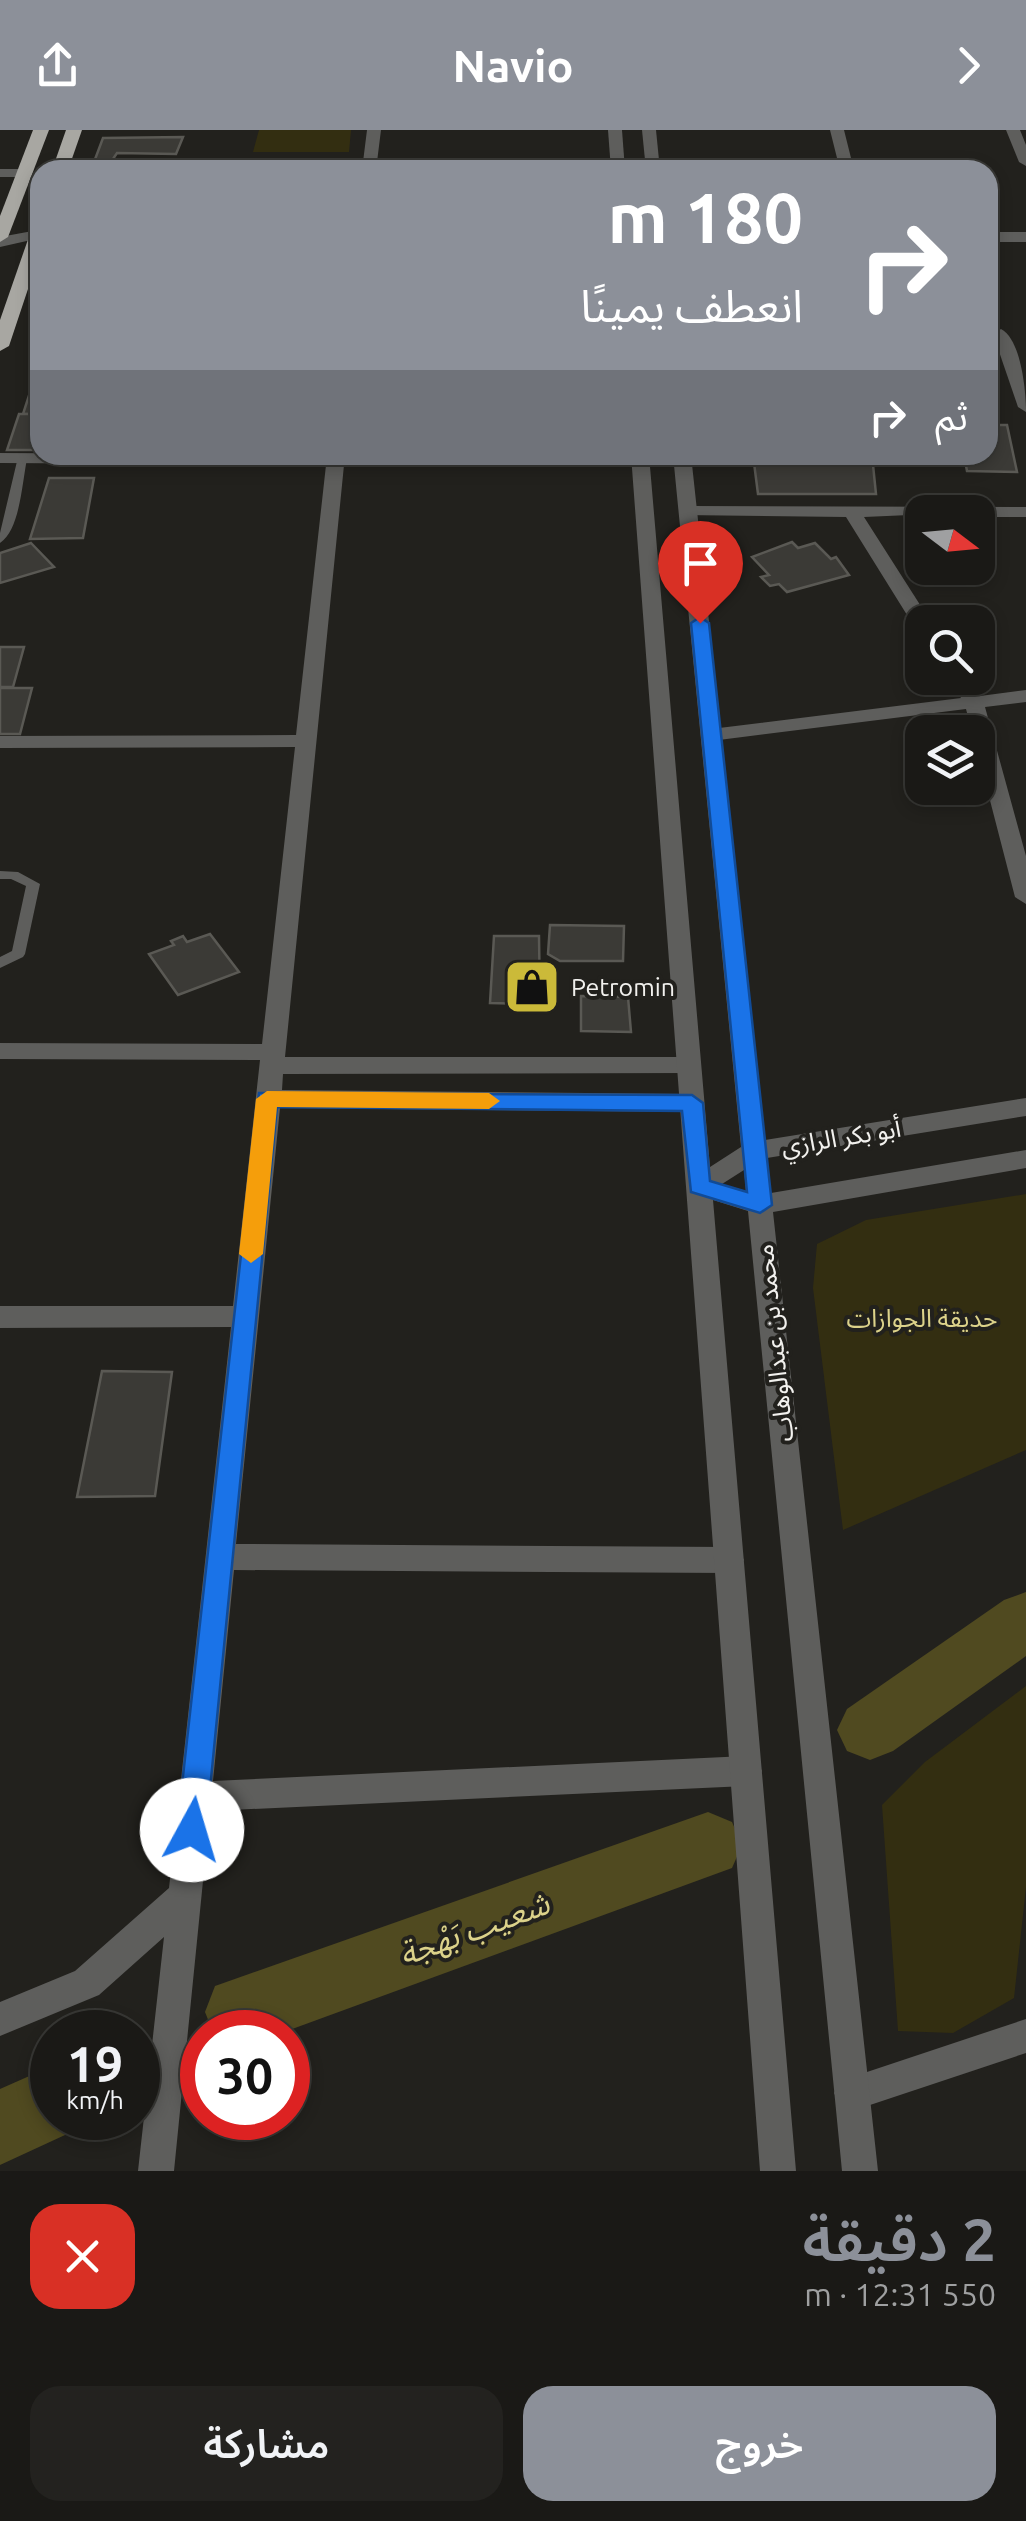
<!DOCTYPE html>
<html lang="ar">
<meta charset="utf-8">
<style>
:root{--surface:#1a1916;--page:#23221f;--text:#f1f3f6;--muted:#9fa0a1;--line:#383835;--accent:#8c9099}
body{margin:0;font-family:Ubuntu,"Noto Sans Arabic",sans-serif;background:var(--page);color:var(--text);direction:rtl;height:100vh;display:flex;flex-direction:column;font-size:38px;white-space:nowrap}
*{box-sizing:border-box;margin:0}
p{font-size:32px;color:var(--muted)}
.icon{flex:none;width:55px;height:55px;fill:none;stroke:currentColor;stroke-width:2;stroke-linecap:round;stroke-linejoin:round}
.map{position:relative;height:2041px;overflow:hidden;direction:ltr}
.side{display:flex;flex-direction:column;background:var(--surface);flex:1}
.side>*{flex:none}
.guide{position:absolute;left:30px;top:30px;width:968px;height:305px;border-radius:30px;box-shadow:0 5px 15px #0003,0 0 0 2px var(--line);direction:rtl;background:#8c9099;color:#fff;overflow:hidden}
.needle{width:65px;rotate:106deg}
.controls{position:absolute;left:905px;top:365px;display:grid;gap:20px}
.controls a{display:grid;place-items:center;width:90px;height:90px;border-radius:20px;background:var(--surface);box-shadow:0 5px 15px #0003,0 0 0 2px var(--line);font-size:50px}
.speed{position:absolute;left:30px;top:1880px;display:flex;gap:20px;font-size:50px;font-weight:700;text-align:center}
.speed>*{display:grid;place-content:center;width:130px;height:130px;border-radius:50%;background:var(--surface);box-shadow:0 5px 15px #0003,0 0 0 2px var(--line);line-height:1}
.speed small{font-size:25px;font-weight:400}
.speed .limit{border:15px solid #d22;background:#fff;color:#111}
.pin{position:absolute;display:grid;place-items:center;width:85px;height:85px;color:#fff;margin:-102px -42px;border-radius:50% 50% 50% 0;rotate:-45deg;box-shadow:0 0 10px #0007}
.pin .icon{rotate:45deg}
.me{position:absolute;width:110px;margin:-55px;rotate:6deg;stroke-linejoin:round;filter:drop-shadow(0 0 8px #0008)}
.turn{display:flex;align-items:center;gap:35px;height:210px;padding:0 30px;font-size:45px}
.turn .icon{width:130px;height:130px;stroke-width:2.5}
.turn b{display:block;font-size:70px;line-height:85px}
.then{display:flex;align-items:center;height:95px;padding:0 30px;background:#0003;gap:20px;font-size:38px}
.round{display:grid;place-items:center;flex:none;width:105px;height:105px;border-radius:30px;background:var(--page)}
.headline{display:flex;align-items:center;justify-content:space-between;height:170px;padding:0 30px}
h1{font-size:60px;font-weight:600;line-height:75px;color:var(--accent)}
.action{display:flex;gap:20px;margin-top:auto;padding:20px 30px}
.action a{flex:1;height:115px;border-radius:30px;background:var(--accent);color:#fff;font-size:40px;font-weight:600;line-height:115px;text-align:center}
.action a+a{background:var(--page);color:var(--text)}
header{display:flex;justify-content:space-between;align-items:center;height:130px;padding:0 30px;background:var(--accent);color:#fff;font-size:45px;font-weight:600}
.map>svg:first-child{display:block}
</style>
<header><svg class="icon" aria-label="forward" viewBox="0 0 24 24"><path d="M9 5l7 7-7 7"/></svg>Navio<svg class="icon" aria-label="share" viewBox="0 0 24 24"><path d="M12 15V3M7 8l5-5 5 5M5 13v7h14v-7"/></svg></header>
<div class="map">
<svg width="1026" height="2041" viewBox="0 0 1026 2041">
<rect width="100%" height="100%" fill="#22211d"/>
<g fill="#332e11">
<polygon points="259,0 351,0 349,22 253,22"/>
<polygon points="1026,1064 1026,1320 843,1400 813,1158 817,1114 866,1090"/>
<polygon points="1026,1556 1026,1757 1014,1868 953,1903 898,1901 882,1675 925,1632"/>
</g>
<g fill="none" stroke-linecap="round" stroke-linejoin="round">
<g fill="#504a20" fill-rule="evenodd">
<polygon points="1026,1462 1026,1526 893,1621 870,1630 847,1621 837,1600 847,1579 1004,1470"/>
<polygon points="708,1682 732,1692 742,1715 732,1738 284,1902 213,1902 205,1882 215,1856"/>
<polygon points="52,1936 52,1988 83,1988 78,1999 0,2035 0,1959"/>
</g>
</g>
<g fill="#3b3a36" stroke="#5a5954" stroke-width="2.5">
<polygon points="183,7 176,24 117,23 111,32 94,32 103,8"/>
<polygon points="35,247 40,247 40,284 23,284"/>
<polygon points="19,284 40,284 40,320 7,320"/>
<polygon points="988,295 1007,295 1017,342 967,341 964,325 988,325"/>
<polygon points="753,325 872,325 876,364 758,364"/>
<polygon points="49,348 94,348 83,408 30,409"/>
<polygon points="792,412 798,418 815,413 831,429 836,427 849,445 787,462 779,454 770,456 761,447 769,445 752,427"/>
<polygon points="31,413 54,437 0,453 0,423"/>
<polygon points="0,517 24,517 13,557 0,557"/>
<polygon points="0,558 32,558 20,604 0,604"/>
<polygon points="550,795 624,796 623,831 560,831 548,824"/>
<polygon points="210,804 239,842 178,865 149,824 174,815 171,811 183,806 187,812"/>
<polygon points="494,806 539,806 540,874 490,873"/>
<polygon points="581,866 628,867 631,902 581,901"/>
<polygon points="102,1241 172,1242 155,1366 77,1367"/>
</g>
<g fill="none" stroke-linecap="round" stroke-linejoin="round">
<g fill="#5e5e5c" fill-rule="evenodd">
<path d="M18,327l9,2c-5,24 -7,71 -27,84v-10z"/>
<polygon points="0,741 18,742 40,754 25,824 23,827 0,838 0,827 12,821 26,756 11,749 0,749"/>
</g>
<g fill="#5e5e5c" fill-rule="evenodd">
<polygon points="367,0 381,0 376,40 362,40"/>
<polygon points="830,0 844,0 854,40 840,40"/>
<polygon points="1006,0 1020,0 1026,15 1026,36 1019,32"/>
<polygon points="0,39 24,39 31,43 24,47 0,47"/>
<rect x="988" y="102" width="38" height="10"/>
<path d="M1001,199c20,10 25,62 25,83l-8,-5 -25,-73z"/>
<polygon points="0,323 345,325 285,927 689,927 701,935 689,943 283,944 282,960 692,964 704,973 692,982 280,978 236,1414 729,1417 739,1421 744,1430 739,1439 729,1443 234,1440 213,1651 746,1626 757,1631 762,1641 757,1651 746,1656 210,1681 174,2041 138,2041 164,1807 99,1865 0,1906 0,1872 75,1841 169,1758 231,1197 0,1198 0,1176 233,1176 260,930 0,929 0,913 262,914 295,617 0,618 0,606 296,605 326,335 0,333"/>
<polygon points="688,376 1026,377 1026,387 978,387 978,382 864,387 931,492 922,492 922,499 912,493 846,387 682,385 679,381"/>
<polygon points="948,548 968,548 980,566 1026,560 1026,572 985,577 1026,726 1026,774 1015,767 978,624 978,602 972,602 966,579 711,611 701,605 711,599 961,568"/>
<polygon points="1026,1889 1026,1923 852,1981 840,1975 834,1963 840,1951"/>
</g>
<g fill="#5e5e5c" fill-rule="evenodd">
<polygon points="608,0 622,0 625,40 611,40"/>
<polygon points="642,0 656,0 660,40 646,40"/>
<polygon points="38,100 40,108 0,117 0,107"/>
<path d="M631,325h18l61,712 31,-20 -68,-692h18l74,685 261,-42v18l-259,42 4,35 255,-43v18l-253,44 105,959h-36l-94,-960 -35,-11 83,971h-36zM744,1040l2,21 -24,-7z"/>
</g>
<g fill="#a8a7a2" fill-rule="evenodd">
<polygon points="33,0 49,0 8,107 0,112 0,86"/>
<polygon points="66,0 82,0 68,40 52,40"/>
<polygon points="40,93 40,123 9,216 0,221 0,190 32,98"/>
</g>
</g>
<polygon fill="#1a73e8" stroke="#114b97" stroke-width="2.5" points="700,487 709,493 772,1075 760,1083 691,1062 682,981 277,977 206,1700 202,1710 192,1714 181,1710 177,1700 259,963 692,965 703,973 710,1051 747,1062 691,493"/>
<polygon fill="#f59e0b" points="267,961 489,963 500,971 489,979 277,977 263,1124 251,1133 239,1124 256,969"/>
<defs>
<g id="shop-square" transform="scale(2.875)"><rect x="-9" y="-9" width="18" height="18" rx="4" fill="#cbba39" stroke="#22211d"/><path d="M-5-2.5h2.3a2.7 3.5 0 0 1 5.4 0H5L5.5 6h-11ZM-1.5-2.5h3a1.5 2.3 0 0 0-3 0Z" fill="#111"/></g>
</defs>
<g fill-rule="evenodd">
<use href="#shop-square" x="532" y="857"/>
</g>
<g text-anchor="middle" stroke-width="8" stroke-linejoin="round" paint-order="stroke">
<g font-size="25" fill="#f2f1ee" stroke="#22211d" text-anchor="start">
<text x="571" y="866">Petromin</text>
</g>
<g font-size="25" fill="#f2f1ee" stroke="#22211d">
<text transform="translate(841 1007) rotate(-9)" y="9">أبو بكر الرازي</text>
<text transform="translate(774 1213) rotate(-96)" y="9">محمد بن عبدالوهاب</text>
</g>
<g font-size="25" fill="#dcd28a" stroke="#22211d">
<text x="922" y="1197">حديقة الجوازات</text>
</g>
<g font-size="32" font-style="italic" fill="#dcd28a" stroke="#22211d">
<text transform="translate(474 1799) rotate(-20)" y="11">شعيب بَهْجة</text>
</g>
</g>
</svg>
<div class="controls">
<a><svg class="needle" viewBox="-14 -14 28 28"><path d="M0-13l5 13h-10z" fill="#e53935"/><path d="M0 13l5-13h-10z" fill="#9fa0a1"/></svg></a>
<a><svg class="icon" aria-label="search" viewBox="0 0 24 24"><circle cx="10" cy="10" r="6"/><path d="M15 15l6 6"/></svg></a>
<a><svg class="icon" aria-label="layers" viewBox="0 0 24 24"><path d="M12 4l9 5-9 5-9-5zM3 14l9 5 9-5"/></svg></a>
</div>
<div class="speed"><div>19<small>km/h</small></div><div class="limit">30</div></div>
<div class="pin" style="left:700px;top:493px;background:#d93025"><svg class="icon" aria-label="arrive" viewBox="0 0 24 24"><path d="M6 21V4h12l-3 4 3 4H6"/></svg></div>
<svg class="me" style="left:192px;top:1700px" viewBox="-20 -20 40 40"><circle r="19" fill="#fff"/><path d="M0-13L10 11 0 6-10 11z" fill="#1a73e8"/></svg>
<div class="guide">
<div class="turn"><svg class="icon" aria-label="right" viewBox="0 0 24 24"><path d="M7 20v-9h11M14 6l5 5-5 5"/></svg><div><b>180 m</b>انعطف يمينًا</div></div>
<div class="then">ثم<svg class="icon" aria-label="right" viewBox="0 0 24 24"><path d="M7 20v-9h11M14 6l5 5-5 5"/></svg></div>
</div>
</div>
<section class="side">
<div class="headline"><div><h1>2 دقيقة</h1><p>550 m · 12:31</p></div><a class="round" style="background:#d93025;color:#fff"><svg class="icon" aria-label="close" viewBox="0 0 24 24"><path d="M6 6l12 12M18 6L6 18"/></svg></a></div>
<div class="action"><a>خروج</a><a>مشاركة</a></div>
</section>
